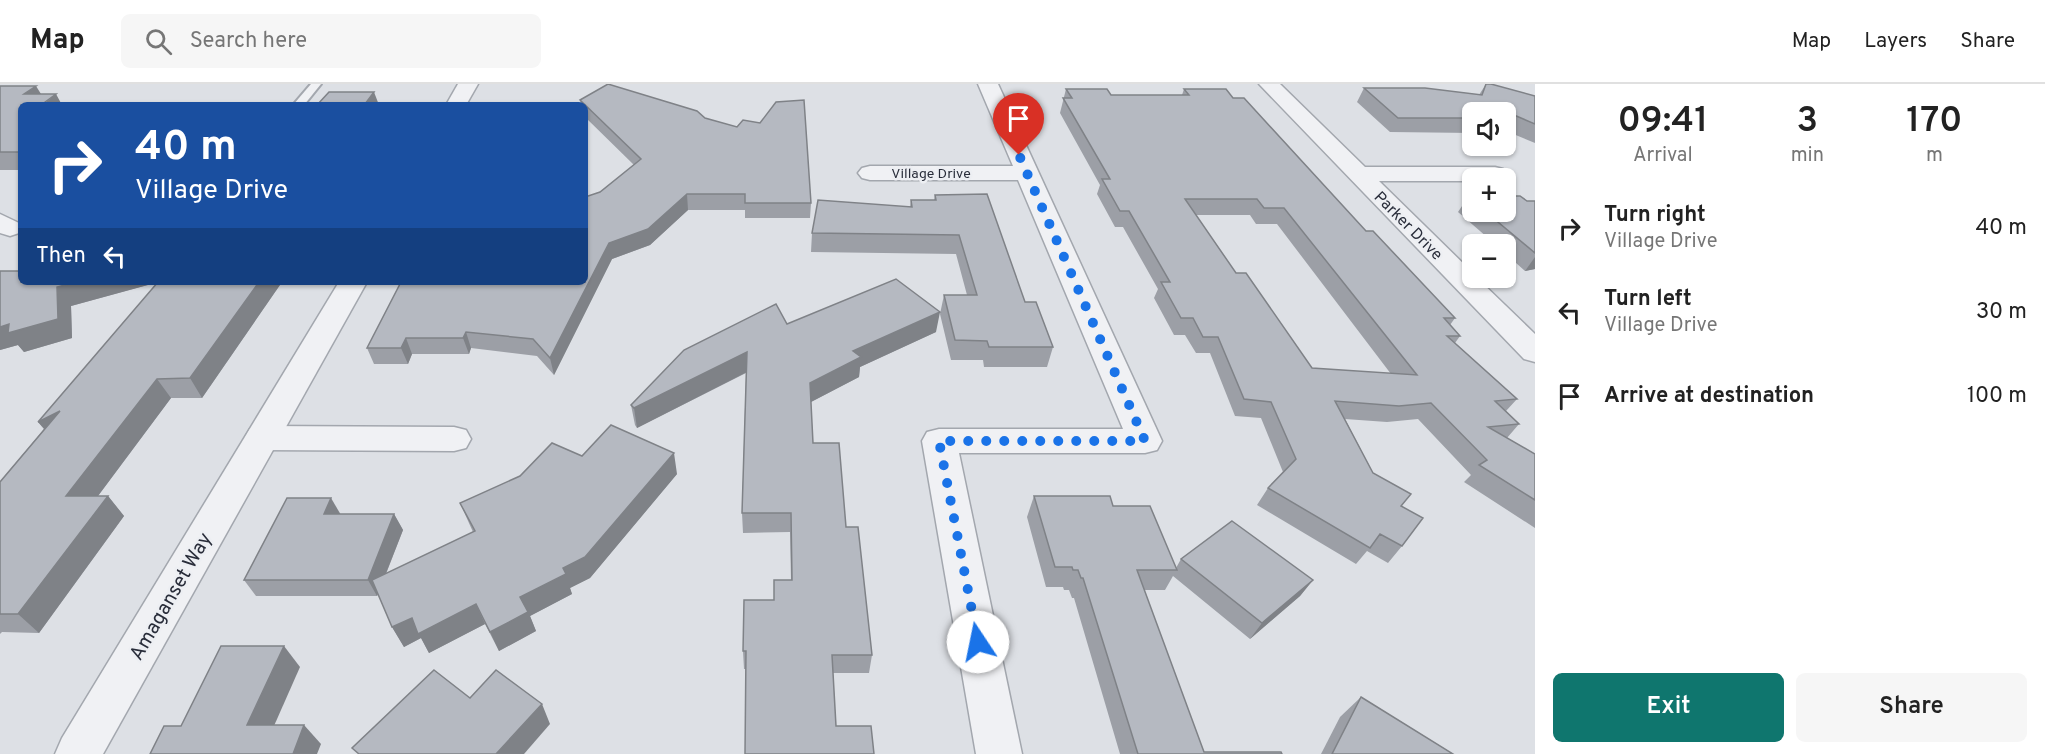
<!DOCTYPE html>
<meta charset="utf-8">
<style>
:root{--surface:#fff;--page:#f6f6f6;--text:#222;--muted:#767676;--line:#e0e0e0;--accent:#0f766e}
body{margin:0;font-family:Overpass,sans-serif;background:var(--page);color:var(--text);height:100vh;display:flex;flex-direction:column;font-size:22px;white-space:nowrap}
*{box-sizing:border-box;margin:0}
p{font-size:20px;color:var(--muted)}
.icon{flex:none;width:33px;height:33px;fill:none;stroke:currentColor;stroke-width:2;stroke-linecap:round;stroke-linejoin:round}
.map{position:relative;flex:1;overflow:hidden}
.details{display:flex;flex-direction:column;background:var(--surface);width:510px}
.details>*{flex:none}
.top-card{position:absolute;left:18px;top:18px;width:570px;height:183px;border-radius:9px;box-shadow:0 2px 4px #0004;background:#1a4fa0;color:#fff;overflow:hidden}
.controls{position:absolute;left:1462px;top:18px;display:grid;gap:12px}
.controls a{display:grid;place-items:center;width:54px;height:54px;border-radius:9px;background:var(--surface);box-shadow:0 2px 4px #0004;font-size:30px}
.pin{position:absolute;display:grid;place-items:center;width:51px;height:51px;color:#fff;margin:-62px -26px;border-radius:50% 50% 50% 0;rotate:-45deg;box-shadow:0 0 6px #0007}
.pin .icon{rotate:45deg}
.me{position:absolute;width:66px;margin:-33px;rotate:349deg;stroke-linejoin:round;filter:drop-shadow(0 0 4px #0008)}
.turn{display:flex;align-items:center;gap:21px;height:126px;padding:0 18px;font-size:27px}
.turn .icon{width:78px;height:78px;stroke-width:2.5}
.turn b{display:block;font-size:42px;line-height:51px}
.then{display:flex;align-items:center;height:57px;padding:0 18px;background:#0003;gap:12px;font-size:22px}
.eta{display:flex;justify-content:space-evenly;align-items:center;height:102px;text-align:center}
.eta b{font-size:36px;font-weight:600;line-height:42px}
.action{display:flex;gap:12px;margin-top:auto;padding:12px 18px}
.action a{flex:1;height:69px;border-radius:9px;background:var(--accent);color:#fff;font-size:24px;font-weight:600;line-height:69px;text-align:center}
.action a+a{background:var(--page);color:var(--text)}
ul{padding:0;list-style:none}
li{display:flex;align-items:center;gap:18px;height:84px;padding:0 18px}
li div{flex:1}
li b{display:block;font-size:22px}
li em{font-style:normal}
header{display:flex;align-items:center;gap:36px;box-sizing:border-box;height:84px;padding:0 30px;background:var(--surface);border-bottom:2px solid var(--line)}
header strong{font-size:28px}
nav{display:flex;gap:33px;margin-inline-start:auto;font-size:21px}
.search{width:420px;height:54px;background:var(--page);display:flex;align-items:center;gap:15px;box-sizing:border-box;padding:0 21px;border-radius:9px;color:var(--muted);font-size:22px}
main{display:flex;flex:1;min-height:0}
.map>svg:first-child{display:block}
</style>
<header>
<strong>Map</strong>
<div class="search"><svg class="icon" aria-label="search" viewBox="0 0 24 24"><circle cx="10" cy="10" r="6"/><path d="M15 15l6 6"/></svg>Search here</div>
<nav><a>Map</a><a>Layers</a><a>Share</a></nav>
</header>
<main>
<div class="map">
<svg width="1535" height="670" viewBox="0 0 1535 670">
<rect width="100%" height="100%" fill="#dde0e5"/>
<g fill="none" stroke-linecap="round" stroke-linejoin="round">
<g stroke="#a3a7ae" stroke-width="4">
<polygon id="service" points="311,0 321,0 304,21 293,21"/>
</g>
<g stroke="#a3a7ae" stroke-width="3">
<g id="minor">
<polygon points="978,0 998,0 1162,357 1157,366 1145,369 959,369 1022,670 976,670 922,357 927,348 939,345 1123,345 1018,96 870,96 862,94 858,89 862,84 870,82 1013,82"/>
<polygon points="1259,0 1280,0 1365,83 1495,83 1503,85 1507,90 1504,94 1473,94 1473,97 1379,97 1473,189 1473,194 1477,194 1535,250 1535,278 1524,275"/>
<polygon points="0,130 19,139 21,147 19,149 10,152 0,149"/>
<polygon points="262,342 454,343 466,346 471,355 466,364 454,367 262,366 250,363 245,354 250,345"/>
</g>
</g>
<g stroke="#a3a7ae" stroke-width="3">
<g id="tertiary">
<polygon points="458,0 478,0 466,21 446,21"/>
<polygon points="339,198 367,198 103,670 55,670 62,654"/>
</g>
</g>
<use href="#service" fill="#f0f1f4" fill-rule="evenodd"/>
<use href="#minor" fill="#f0f1f4" fill-rule="evenodd"/>
<use href="#tertiary" fill="#f0f1f4" fill-rule="evenodd"/>
</g>
<g fill="#9c9fa6" fill-rule="evenodd">
<polygon points="1486,0 1535,12 1535,59 1506,47 1506,28 1473,28 1473,49 1390,48 1357,18 1364,4 1479,11"/>
<polygon points="0,2 21,21 21,86 0,86"/>
<path d="M1066,5l45,6h71l2,-6 49,9 133,133 89,87 -5,7 10,11 -5,7 62,56 -11,12 13,13 -12,14 28,16v74l-71,-46 7,-7 -53,-56 -31,3 -42,-3 28,54 28,33 1,40 -14,17 -21,-12 -11,13 -99,-59 11,-17 15,-16 -22,-54 -26,-2 -25,-63h-14l-11,-18h-11l-20,-37 4,-9 -35,-62h-8l-18,-33 3,-9 -40,-72zM1196,131h54l6,9h21l114,150 -79,-6 -76,-95z"/>
<polygon points="580,16 705,34 737,43 811,119 810,134 745,134 745,126 688,126 650,161 612,175 554,291 537,272 471,264 469,270 412,270 408,280 374,280 367,264 600,108 634,81 585,33 585,21 581,21"/>
<polygon points="935,111 1025,218 1053,263 1047,283 984,283 983,276 951,276 940,230 944,211 967,211 956,170 811,168 812,149 910,123 911,116 934,116"/>
<polygon points="1468,113 1473,113 1473,128 1506,128 1527,117 1535,117 1535,185 1525,187 1506,170 1506,160 1495,160 1458,128"/>
<polygon points="0,187 282,198 202,314 171,314 98,412 108,412 124,432 39,549 2,548 0,550 0,398 44,345 38,338 158,198 71,222 72,254 24,268 18,261 0,266"/>
<polygon points="787,240 936,248 860,283 859,293 811,318 813,359 846,443 872,571 869,589 833,589 836,642 874,670 746,585 744,585 743,567 774,516 791,496 790,448 743,449 742,429 746,289 637,344 635,341 631,321"/>
<polygon points="582,372 677,390 590,494 570,504 572,510 530,532 536,547 499,567 485,540 429,569 421,554 404,563 392,543 378,510 377,512 256,512 244,496 340,430 394,430 403,446 386,490 473,448 460,419"/>
<polygon points="1034,412 1113,422 1176,484 1181,475 1313,496 1300,512 1250,555 1173,492 1165,506 1144,506 1204,668 1282,670 1120,670 1074,514 1072,514 1069,506 1064,506 1063,503 1046,503 1027,433"/>
<polygon points="1361,613 1453,670 1321,670 1340,633"/>
</g>
<g fill="#7f8287">
<polygon points="36,2 46,18 56,10 62,21 31,21 24,10"/>
<polygon points="374,8 379,21 365,20"/>
<polygon points="687,110 688,126 650,161 612,175 554,291 550,274 609,159"/>
<polygon points="1535,173 1535,185 1525,187"/>
<polygon points="76,198 159,198 71,222 72,254 24,268 18,261 0,266 0,243 57,203"/>
<polygon points="259,198 282,198 202,314 190,294"/>
<polygon points="940,228 936,248 860,283 859,293 809,319 810,299 853,267"/>
<polygon points="466,248 471,264 469,270 463,254"/>
<polygon points="406,254 412,270 408,280 401,264"/>
<polygon points="747,268 747,288 637,344 634,324"/>
<polygon points="157,295 171,314 83,432 66,412"/>
<polygon points="60,327 55,357 38,338"/>
<polygon points="674,369 677,390 590,494 570,504 572,510 530,532 536,547 499,567 490,548 520,513"/>
<polygon points="108,412 124,432 39,549 18,530"/>
<polygon points="331,414 341,431 324,430"/>
<polygon points="394,430 403,446 377,512 368,496"/>
<polygon points="1313,496 1300,512 1250,555 1262,539"/>
<polygon points="476,520 485,540 429,569 421,554 404,563 392,543 412,534"/>
<polygon points="284,562 300,583 266,660 247,641"/>
<polygon points="542,620 550,640 524,670 496,670"/>
<polygon points="304,641 321,660 317,670 293,670"/>
</g>
<g fill="#b5b9c1" stroke="#7f8287" stroke-width="1.5" fill-rule="evenodd">
<polygon points="608,0 697,27 705,34 737,43 743,36 760,39 776,18 804,16 811,119 745,119 745,110 687,110 648,145 609,159 550,274 533,255 466,248 463,254 406,254 401,264 367,264 401,198 585,198 585,113 600,108 641,75 580,16"/>
<polygon points="1486,0 1491,0 1535,12 1535,40 1502,26 1502,28 1473,28 1473,34 1398,34 1364,4 1425,4 1482,11"/>
<polygon points="0,2 36,2 24,10 56,10 41,21 21,21 21,68 0,68"/>
<path d="M1066,5h41l4,6h78l-5,-6h42l7,9h11l122,133h7l82,87h-11l16,18h-13l70,63 -22,2 24,23 -31,3 47,27v46l-56,-35 8,-5 -56,-57 -32,3 -64,-5 38,72 38,21 -10,12 22,12 -21,28 -22,-12 -10,14 -102,-60 28,-29 -25,-57 -27,-3 -26,-62h-15l-10,-19h-12l-20,-36h9l-41,-71h-9l-18,-32h8l-47,-81h9zM1185,115h72l7,9h20l133,167 -105,-7 -66,-95h-10z"/>
<polygon points="329,8 374,8 365,20 387,20 386,21 317,21"/>
<polygon points="987,110 1025,218 1036,218 1053,263 989,263 987,257 955,256 944,211 977,211 959,151 812,149 818,116 912,123 911,116 936,116 935,111"/>
<polygon points="1506,112 1520,112 1527,117 1535,117 1535,169 1486,128 1506,128"/>
<polygon points="0,187 21,187 21,198 76,198 57,203 58,235 8,249 9,240 0,243"/>
<polygon points="896,195 940,228 853,267 861,273 810,299 813,359 839,359 846,443 858,443 872,571 832,571 836,642 871,642 874,670 745,670 746,567 743,567 744,516 774,516 774,496 792,496 791,429 742,429 747,268 634,324 631,321 684,266 776,220 787,240"/>
<polygon points="158,198 259,198 190,294 157,295 66,412 108,412 18,530 0,530 0,398 60,327 38,338"/>
<polygon points="611,341 674,369 585,473 563,484 566,490 520,513 528,528 490,548 476,520 418,550 412,534 392,543 372,496 475,447 460,419 520,392 552,359 582,372"/>
<polygon points="1034,412 1110,412 1113,422 1150,422 1177,486 1137,486 1204,668 1281,668 1282,670 1138,670 1083,494 1081,494 1078,486 1073,486 1072,483 1055,483"/>
<polygon points="287,414 331,414 324,430 394,430 368,496 244,496"/>
<polygon points="1232,437 1313,496 1262,539 1181,475"/>
<polygon points="221,562 284,562 247,641 304,641 293,670 150,670 164,642 181,642"/>
<polygon points="434,586 470,614 496,586 542,620 496,670 359,670 352,664"/>
<polygon points="1361,613 1453,670 1332,670"/>
</g>
<g fill="none" stroke-linecap="round" stroke-linejoin="round">
<polyline stroke="#1a73e8" stroke-width="10" stroke-dasharray="0 18" points="978,558 939,357 1145,357 1019,71"/>
</g>
<g text-anchor="middle" stroke-width="5" stroke-linejoin="round" paint-order="stroke">
<g font-size="14" fill="#292d3a" stroke="#edeff3">
<text x="931" y="94">Village Drive</text>
</g>
<g font-size="16" fill="#292d3a" stroke="#edeff3">
<text transform="translate(1409 141) rotate(45)" y="6">Parker Drive</text>
</g>
<g font-size="20" fill="#292d3a" stroke="#edeff3">
<text transform="translate(170 512) rotate(-60)" y="7">Amaganset Way</text>
</g>
</g>
</svg>
<div class="controls">
<a><svg class="icon" aria-label="sound" viewBox="0 0 24 24"><path d="M4 9h4l5-4v14l-5-4H4zM17 9q2 3 0 6"/></svg></a>
<a>+</a>
<a>−</a>
</div>
<div class="pin" style="left:1019px;top:71px;background:#d93025"><svg class="icon" aria-label="arrive" viewBox="0 0 24 24"><path d="M6 21V4h12l-3 4 3 4H6"/></svg></div>
<svg class="me" style="left:978px;top:558px" viewBox="-20 -20 40 40"><circle r="19" fill="#fff"/><path d="M0-13L10 11 0 6-10 11z" fill="#1a73e8"/></svg>
<div class="top-card">
<div class="turn"><svg class="icon" aria-label="right" viewBox="0 0 24 24"><path d="M7 20v-9h11M14 6l5 5-5 5"/></svg><div><b>40 m</b>Village Drive</div></div>
<div class="then">Then<svg class="icon" aria-label="left" viewBox="0 0 24 24"><path d="M17 20v-9H6M10 6l-5 5 5 5"/></svg></div>
</div>
</div>
<section class="details">
<div class="eta">
<div><b>09:41</b><p>Arrival</p></div>
<div><b>3</b><p>min</p></div>
<div><b>170</b><p>m</p></div>
</div>
<ul>
<li><svg class="icon" aria-label="right" viewBox="0 0 24 24"><path d="M7 20v-9h11M14 6l5 5-5 5"/></svg><div><b>Turn right</b><p>Village Drive</p></div><em>40 m</em></li>
<li><svg class="icon" aria-label="left" viewBox="0 0 24 24"><path d="M17 20v-9H6M10 6l-5 5 5 5"/></svg><div><b>Turn left</b><p>Village Drive</p></div><em>30 m</em></li>
<li><svg class="icon" aria-label="arrive" viewBox="0 0 24 24"><path d="M6 21V4h12l-3 4 3 4H6"/></svg><div><b>Arrive at destination</b></div><em>100 m</em></li>
</ul>
<div class="action"><a>Exit</a><a>Share</a></div>
</section>
</main>
